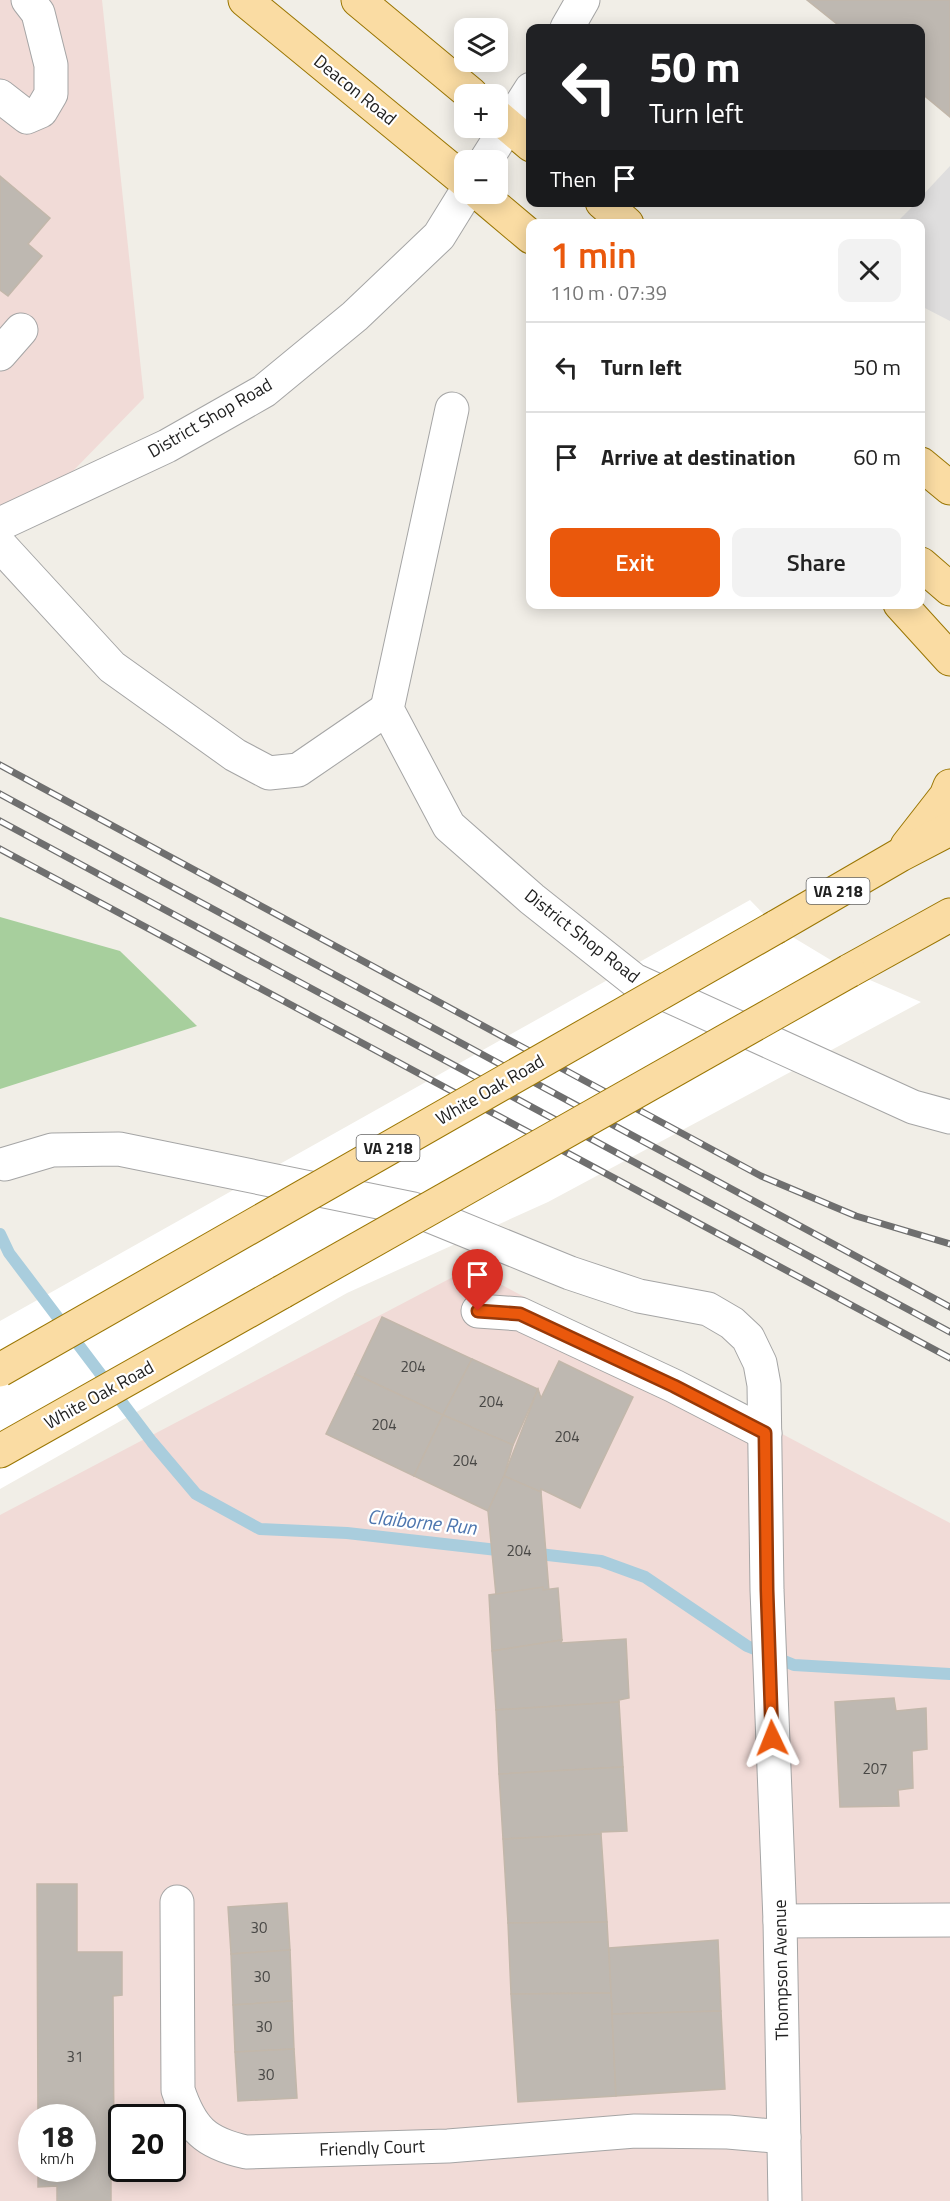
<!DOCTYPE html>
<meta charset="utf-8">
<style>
:root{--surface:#fff;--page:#f2f2f2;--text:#222;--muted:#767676;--line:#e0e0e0;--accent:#ea580c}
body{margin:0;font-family:"Titillium Web",sans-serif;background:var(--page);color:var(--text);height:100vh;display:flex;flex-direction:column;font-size:22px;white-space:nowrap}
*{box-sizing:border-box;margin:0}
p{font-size:20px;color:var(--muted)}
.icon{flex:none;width:33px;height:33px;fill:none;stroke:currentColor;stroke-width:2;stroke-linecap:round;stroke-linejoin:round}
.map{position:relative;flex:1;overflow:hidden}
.panel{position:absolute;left:526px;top:219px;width:399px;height:390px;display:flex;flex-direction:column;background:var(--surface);border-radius:12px;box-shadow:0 3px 15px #0003}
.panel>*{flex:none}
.guide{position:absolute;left:526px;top:24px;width:399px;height:183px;border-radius:12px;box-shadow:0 3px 15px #0003;background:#202124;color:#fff;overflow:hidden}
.fabs{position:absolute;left:454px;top:18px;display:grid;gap:12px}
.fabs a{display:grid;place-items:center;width:54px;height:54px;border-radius:12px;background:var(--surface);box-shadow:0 3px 15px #0003;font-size:30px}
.speed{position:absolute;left:18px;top:2104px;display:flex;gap:12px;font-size:30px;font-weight:700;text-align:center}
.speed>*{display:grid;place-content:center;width:78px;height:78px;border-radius:50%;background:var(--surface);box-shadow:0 3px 15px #0003;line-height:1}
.speed small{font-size:15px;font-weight:400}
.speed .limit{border:3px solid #111;border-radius:9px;background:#fff;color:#111}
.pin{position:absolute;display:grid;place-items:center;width:51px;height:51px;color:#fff;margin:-62px -26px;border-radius:50% 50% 50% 0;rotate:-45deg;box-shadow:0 0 6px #0007}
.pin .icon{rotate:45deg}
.me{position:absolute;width:66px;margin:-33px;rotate:358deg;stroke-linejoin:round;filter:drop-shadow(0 0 4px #0008)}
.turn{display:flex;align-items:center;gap:21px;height:126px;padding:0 24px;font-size:27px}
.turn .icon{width:78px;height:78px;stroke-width:2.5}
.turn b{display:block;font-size:42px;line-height:51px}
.then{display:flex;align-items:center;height:57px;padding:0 24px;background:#0003;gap:12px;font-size:22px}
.round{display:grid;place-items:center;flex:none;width:63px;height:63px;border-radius:12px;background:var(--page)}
.head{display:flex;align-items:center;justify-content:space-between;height:102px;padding:0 24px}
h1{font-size:36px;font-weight:600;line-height:45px;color:var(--accent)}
.cta{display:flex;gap:12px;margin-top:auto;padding:12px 24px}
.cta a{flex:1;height:69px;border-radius:12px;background:var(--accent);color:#fff;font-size:24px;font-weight:600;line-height:69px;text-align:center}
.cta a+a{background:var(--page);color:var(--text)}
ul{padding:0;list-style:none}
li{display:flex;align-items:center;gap:18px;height:90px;padding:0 24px;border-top:2px solid var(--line)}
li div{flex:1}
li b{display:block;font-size:22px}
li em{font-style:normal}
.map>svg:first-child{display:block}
</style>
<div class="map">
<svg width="950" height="2201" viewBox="0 0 950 2201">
<rect width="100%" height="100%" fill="#f1eee7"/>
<polygon fill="#dfdede" points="950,166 950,321 921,306 921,224 896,223 916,203 921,202 921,197"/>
<g fill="#f1dbd7" fill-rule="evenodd">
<polygon points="0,0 102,0 144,398 0,546"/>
<path d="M470,1268l480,255v678h-950v-686zM32,2118h50v51h-50zM122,2118h50v51h-50z"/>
</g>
<polygon fill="#a7cf9d" points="0,917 120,951 197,1026 0,1089"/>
<polygon fill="#fff" points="750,900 776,927 849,971 921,1002 548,1202 347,1293 0,1489 0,1321"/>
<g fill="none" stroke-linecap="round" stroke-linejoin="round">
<g stroke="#a9cddd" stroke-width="12">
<polyline points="0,1234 9,1253 152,1442 196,1494 260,1529 347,1533 506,1551"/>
<polyline points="530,1553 601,1561 645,1577 747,1646 794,1665 950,1674"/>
</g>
</g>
<g fill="#beb8b1" stroke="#c2b7aa" stroke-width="1.5">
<polygon points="807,0 950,0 950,117 921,93 921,28 842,28"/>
<polygon points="0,176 50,218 28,244 42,256 8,296 0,290"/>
<polygon points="382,1317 472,1359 443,1415 355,1374"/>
<polygon points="472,1359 538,1389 513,1445 443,1415"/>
<polygon points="559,1361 633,1397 580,1508 541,1489 541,1492 504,1476 538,1389 541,1398"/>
<polygon points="355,1374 443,1415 414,1476 326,1434"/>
<polygon points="443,1415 513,1445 504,1476 488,1511 414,1476"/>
<polygon points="504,1476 541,1492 549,1591 496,1595 488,1511"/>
<polygon points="543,1587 543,1590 558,1588 562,1640 492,1651 489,1595"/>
<polygon points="626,1639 629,1698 619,1700 619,1702 496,1710 492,1651 562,1640 561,1643"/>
<polygon points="894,1698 896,1711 926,1708 927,1749 912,1751 913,1788 898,1790 899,1806 840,1807 835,1702"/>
<polygon points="619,1702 623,1767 499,1774 496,1710"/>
<polygon points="623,1767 627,1831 601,1832 601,1834 503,1839 499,1774"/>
<polygon points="601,1834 607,1922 508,1923 503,1839"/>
<polygon points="37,1884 77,1884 77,1952 122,1952 122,1995 113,1996 114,2144 122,2144 123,2177 111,2177 111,2201 57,2201 57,2186 38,2187 38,2169 82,2169 82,2118 38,2118"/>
<polygon points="287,1903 290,1950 231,1954 228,1907"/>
<polygon points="607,1922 611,1993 511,1994 508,1923"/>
<polygon points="718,1940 721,2011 612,2014 609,1948"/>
<polygon points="290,1950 292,2001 233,2005 231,1954"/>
<polygon points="611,1993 616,2096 518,2102 511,1994"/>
<polygon points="292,2001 294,2049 235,2052 233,2005"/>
<polygon points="721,2011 725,2089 616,2096 612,2014"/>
<polygon points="294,2049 297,2098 238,2101 235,2052"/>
</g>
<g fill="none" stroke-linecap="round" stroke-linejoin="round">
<g stroke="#a5a5a5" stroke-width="35">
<g id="minor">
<polyline points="567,28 583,0"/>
<polyline points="0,96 27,117 41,111 51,94 51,65 38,13 28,0"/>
<polyline points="486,160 531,89"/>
<polyline points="0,354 21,330"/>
<polyline points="452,409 387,709 449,826 532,899 634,980 913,1107 950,1117"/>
<polyline points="0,524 167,446 264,391 355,316 439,236 465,194"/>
<polyline points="0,545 112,667 235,755 269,773 298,770 387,709"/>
<polyline points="5,1164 52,1150 119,1149 413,1209 570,1273 639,1296 708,1309 732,1323 748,1338 760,1363 764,1385 767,1590 780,1921 785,2201"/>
<polyline points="478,1311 520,1314 674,1386 765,1433"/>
<path d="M177,1902l1,188c13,39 27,53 68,62l202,-6 187,-15 93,1 56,5"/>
<polyline points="780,1921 950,1920"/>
</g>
</g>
<g stroke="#9a7603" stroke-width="35">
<g id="major">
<polyline points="245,0 465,181"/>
<polyline points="358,0 471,94"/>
<polyline points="498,117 531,145"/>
<polyline points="480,194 531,237"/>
<polyline points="602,202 627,224"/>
<polyline points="921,464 950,488"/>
<polyline points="921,564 950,589"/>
<polyline points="900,604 950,659"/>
<polyline points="907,846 946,796 950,786"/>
<polyline points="776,927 900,855 950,829"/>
<polyline points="849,971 950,915"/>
<polyline points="0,1451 282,1292"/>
</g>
</g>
<use href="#minor" stroke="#fff" stroke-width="33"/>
<use href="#major" stroke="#fadca3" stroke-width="33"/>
<g stroke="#6f6f6f" stroke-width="7">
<g id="rail">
<polyline points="0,765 761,1176 856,1216 950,1244"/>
<polyline points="0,794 950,1307"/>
<polyline points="0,821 950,1332"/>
<polyline points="0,849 950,1358"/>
</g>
</g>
<use href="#rail" stroke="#fff" stroke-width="4.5" stroke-dasharray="14" stroke-linecap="butt"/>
<g stroke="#9a7603" stroke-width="35" stroke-linecap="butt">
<g id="major-bridge">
<polyline points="282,1292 849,971"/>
<polyline points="0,1370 776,927"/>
</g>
</g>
<use href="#major-bridge" stroke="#fadca3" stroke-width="33"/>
</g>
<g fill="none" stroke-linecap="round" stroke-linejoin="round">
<g stroke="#983908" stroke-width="15">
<polyline id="route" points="478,1311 520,1314 674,1386 765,1433 767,1590 772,1738"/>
</g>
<use href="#route" stroke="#ea580c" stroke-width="10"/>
</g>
<g text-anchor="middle" stroke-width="4.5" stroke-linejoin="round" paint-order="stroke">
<g font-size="15" fill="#484745">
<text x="413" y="1372">204</text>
<text x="491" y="1407">204</text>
<text x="384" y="1430">204</text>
<text x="567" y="1442">204</text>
<text x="465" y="1466">204</text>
<text x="519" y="1556">204</text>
<text x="875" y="1774">207</text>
<text x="259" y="1933">30</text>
<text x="262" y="1982">30</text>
<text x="264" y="2032">30</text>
<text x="75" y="2062">31</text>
<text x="266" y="2080">30</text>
</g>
<g fill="#fff" stroke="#646464" stroke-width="1.5">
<rect x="806.5" y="878" width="63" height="26" rx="4.5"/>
<rect x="356.5" y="1135" width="63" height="26" rx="4.5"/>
</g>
<g font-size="16" font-weight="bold" fill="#212121">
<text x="838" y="897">VA 218</text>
<text x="388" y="1154">VA 218</text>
</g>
<g font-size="18" fill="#212121" stroke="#fff">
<text transform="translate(355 90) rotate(39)" y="6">Deacon Road</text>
<text transform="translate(210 418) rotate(-30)" y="6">District Shop Road</text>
<text transform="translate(582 936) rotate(38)" y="6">District Shop Road</text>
<text transform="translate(490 1090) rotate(-30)" y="6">White Oak Road</text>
<text transform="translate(99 1395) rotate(-29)" y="6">White Oak Road</text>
<text transform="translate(781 1970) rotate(-91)" y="6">Thompson Avenue</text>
<text transform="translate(372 2148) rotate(-2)" y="6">Friendly Court</text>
</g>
<g font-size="20" font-style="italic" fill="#4e76af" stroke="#fff">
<text transform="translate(422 1522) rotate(6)" y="7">Claiborne Run</text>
</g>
</g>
</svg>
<div class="fabs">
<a><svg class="icon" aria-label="layers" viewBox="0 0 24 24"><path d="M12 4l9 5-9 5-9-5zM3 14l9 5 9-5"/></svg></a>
<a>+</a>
<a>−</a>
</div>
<div class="speed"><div>18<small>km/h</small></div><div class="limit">20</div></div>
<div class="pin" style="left:478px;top:1311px;background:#d93025"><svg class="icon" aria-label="arrive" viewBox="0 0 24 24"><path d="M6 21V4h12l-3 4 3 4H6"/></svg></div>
<svg class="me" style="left:772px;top:1738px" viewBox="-20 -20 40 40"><path d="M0-17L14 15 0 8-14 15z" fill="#ea580c" stroke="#fff" stroke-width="4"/></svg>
<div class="guide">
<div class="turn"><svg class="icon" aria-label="left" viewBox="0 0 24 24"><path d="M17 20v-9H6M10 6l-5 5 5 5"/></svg><div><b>50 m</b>Turn left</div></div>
<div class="then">Then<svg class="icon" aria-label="arrive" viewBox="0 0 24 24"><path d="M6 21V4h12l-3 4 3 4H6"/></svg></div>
</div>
<section class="panel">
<div class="head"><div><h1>1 min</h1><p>110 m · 07:39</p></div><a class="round"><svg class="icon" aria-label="close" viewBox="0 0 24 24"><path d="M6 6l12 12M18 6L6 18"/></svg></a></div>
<ul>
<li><svg class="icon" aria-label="left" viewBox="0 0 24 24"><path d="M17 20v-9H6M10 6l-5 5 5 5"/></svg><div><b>Turn left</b></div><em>50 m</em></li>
<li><svg class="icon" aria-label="arrive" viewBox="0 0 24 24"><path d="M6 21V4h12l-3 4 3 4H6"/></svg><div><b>Arrive at destination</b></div><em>60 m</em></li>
</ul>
<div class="cta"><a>Exit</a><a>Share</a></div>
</section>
</div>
